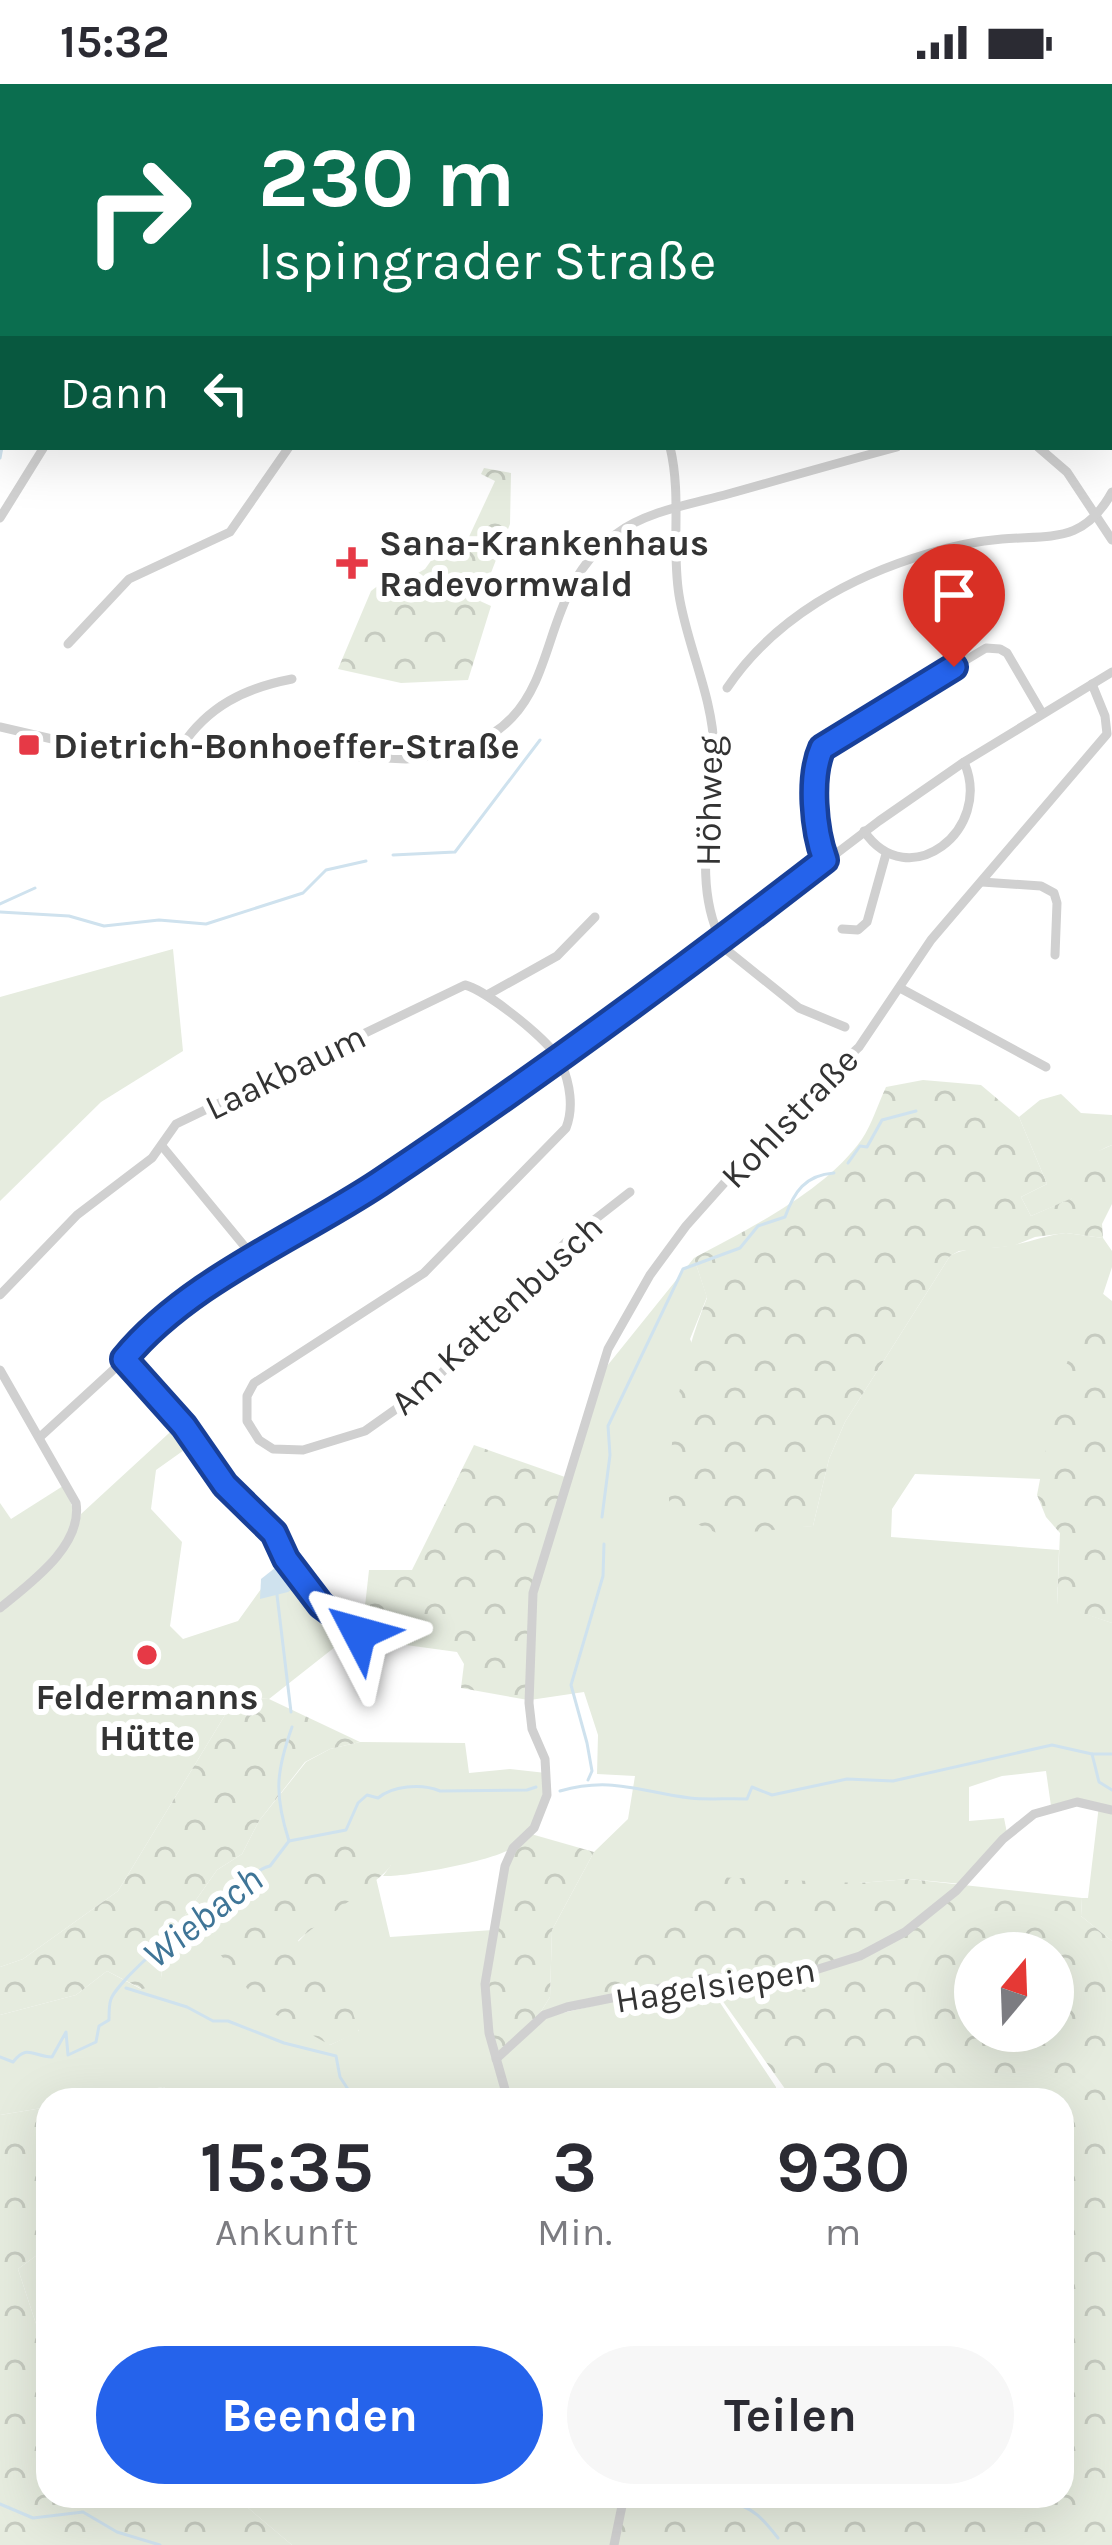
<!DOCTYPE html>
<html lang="de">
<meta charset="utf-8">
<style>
:root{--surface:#fff;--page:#f7f7f7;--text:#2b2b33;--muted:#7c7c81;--accent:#2563eb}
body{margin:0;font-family:Karla,sans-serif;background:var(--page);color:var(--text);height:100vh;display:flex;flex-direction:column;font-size:45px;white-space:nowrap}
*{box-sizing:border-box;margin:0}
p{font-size:39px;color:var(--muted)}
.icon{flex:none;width:66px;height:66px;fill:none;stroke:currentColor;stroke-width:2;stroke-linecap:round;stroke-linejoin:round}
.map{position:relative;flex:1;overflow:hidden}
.panel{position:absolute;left:36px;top:2004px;width:1038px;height:420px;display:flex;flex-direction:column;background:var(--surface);border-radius:36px;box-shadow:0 12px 48px #0002}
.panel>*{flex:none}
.banner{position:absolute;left:0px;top:0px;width:1113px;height:366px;box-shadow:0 12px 48px #0002;background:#0b6e4f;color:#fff;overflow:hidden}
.needle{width:78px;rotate:19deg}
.tools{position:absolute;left:954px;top:1848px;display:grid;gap:24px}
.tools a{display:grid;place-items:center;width:120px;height:120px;border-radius:50%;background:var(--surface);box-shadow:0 12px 48px #0002;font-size:60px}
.pin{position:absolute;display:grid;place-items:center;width:102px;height:102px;color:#fff;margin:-123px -51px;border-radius:50% 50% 50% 0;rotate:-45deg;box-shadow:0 0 12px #0007}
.pin .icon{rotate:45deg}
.me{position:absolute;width:132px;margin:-66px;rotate:309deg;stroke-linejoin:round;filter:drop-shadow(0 0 9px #0008)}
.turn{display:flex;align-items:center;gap:42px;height:252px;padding:0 60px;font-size:54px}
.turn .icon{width:156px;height:156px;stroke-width:2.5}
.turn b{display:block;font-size:84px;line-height:102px}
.then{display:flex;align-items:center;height:114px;padding:0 60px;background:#0003;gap:24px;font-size:45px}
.eta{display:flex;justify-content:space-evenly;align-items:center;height:204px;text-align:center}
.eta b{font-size:72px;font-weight:700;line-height:84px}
.button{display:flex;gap:24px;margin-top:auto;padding:24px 60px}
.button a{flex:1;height:138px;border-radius:72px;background:var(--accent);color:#fff;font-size:48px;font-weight:700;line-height:138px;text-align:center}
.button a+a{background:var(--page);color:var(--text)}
.status{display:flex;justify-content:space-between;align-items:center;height:84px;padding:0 60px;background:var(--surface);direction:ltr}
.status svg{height:33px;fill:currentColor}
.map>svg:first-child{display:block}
</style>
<div class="status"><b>15:32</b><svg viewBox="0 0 49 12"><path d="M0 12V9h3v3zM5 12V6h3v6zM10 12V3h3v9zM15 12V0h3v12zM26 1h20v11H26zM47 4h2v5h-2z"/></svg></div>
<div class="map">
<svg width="1112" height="2461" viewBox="0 0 1112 2461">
<defs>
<pattern id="forest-crowns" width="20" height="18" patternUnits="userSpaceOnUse" patternTransform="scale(3)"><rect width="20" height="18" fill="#e6ecdf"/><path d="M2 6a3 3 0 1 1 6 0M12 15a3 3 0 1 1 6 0" fill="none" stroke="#c6cbc0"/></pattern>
</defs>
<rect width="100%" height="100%" fill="#fff"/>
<g fill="#e6ecdf">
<polygon points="173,865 183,967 101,1018 0,1117 0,913"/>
<path d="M1061,1010l20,19 31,2v30c-28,11 -34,24 -39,53l-42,18 -10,-19 26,-13 -28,-67 21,-17z"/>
<path d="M1066,1149l37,5 9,13v16l-70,212 -127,-5 -23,35 -1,28 168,13 -2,54 55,19v318l-31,-25 1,-18h6l11,-93 -48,1 -5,-35 -44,5 -33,11v34l35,-3 3,15 -45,51 -53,-5 -50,4 -322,135 13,-21 2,-67 42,-78 34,-33 7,-43 -38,-2 1,-39 -14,-43 -54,8 4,-106 69,-223 91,-113 13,39 -17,42 81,189 42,-2 16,-67 16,-37 105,-166c17,-10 39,-7 58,-10 20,-3 38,-11 58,-13z"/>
<polygon points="180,1339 194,1359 156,1386 151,1425 182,1458 170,1542 183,1555 238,1537 282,1476 354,1548 269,1615 236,1613 118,1807 23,1875 0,1883 0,1527 29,1502 79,1439 81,1430"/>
<path d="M63,1402c4,9 10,18 10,28 -1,32 -51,71 -73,92v-103l11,16z"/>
<path d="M360,1658l105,1 4,30 41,-4 36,4c2,26 -11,59 -34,75 -19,13 -105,29 -129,28l8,-11 -174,59 113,121 29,-14 -61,-89 18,-19 60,-45 14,59 103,-7 -7,32 19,138h-312l-30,-13 -76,13h-39v7l-48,8v-100l76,-20 31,-24 34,18 20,-11 4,-34 52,-74 25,-16 17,-33 47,-59 24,-13z"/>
<polygon points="705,1896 776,2003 777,2016 509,2016 498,1976 545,1933"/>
<polygon points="48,2163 48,2255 38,2246 18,2185"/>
<polygon points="234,2412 622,2412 612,2461 292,2461"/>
</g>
<g fill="url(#forest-crowns)" fill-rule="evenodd">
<polygon points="484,384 511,389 510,440 480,517 491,522 468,596 401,599 338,585 371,507 388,494 413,492 425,485 448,453 467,457 495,397 481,390"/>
<path d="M923,996l58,5 38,32 28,67 -26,13 10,19 41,-18 -4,-16 19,-26 25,-11v59l-10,20 1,14 -37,-5 -31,4 -22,9 -54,5 -9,5 -105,166 -16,37 -16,67 -92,9 -52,-24c0,-74 10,-145 38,-213l-13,-40c54,-29 132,-67 168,-119 10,-15 16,-35 24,-52z"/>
<polygon points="1102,1209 1112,1217 1112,1539 1057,1521 1060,1449 1046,1433 1037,1411 1057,1308 1068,1276"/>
<polygon points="474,1361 565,1393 533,1510 528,1616 461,1604 464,1580 457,1568 384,1558 362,1549 369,1486 412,1486"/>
<polygon points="236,1613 269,1615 360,1658 330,1665 305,1678 259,1737 242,1770 217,1786 165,1860 161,1894 155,1902 142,1905 107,1887 76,1911 0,1931 0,1883 23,1875 118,1807"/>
<path d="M379,1744c6,11 17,23 12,37 -5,12 -76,59 -93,76l41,28 20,63 -29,13 -68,-38 -50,-63 5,-19 119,-85z"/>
<polygon points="531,1750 594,1768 552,1846 550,1913 537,1934 497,1972 486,1921 507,1783 514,1766"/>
<path d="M713,1793l146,6 50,-4 173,19 -1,18 31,25v604h-495l9,-49h436v-396h-269l-86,-121 -141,27zM975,1869h78v78h-78z"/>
<polygon points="163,2003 193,2016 87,2016"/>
<polygon points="48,2023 48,2163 18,2185 38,2246 48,2255 48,2412 234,2412 292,2461 0,2461 0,2031"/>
</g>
<polygon fill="#cfe2ee" points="280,1480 298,1501 288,1508 260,1515 261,1495"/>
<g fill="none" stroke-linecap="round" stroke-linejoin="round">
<g stroke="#cfe2ee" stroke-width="3">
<polyline points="110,3 111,0"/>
<polyline points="0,374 3,358"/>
<polyline points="393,771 455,768 540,656"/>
<polyline points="0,820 35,804"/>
<polyline points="0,828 69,832 104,842 159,836 206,840 303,809 326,786 366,777"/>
<polyline points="848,1079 860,1062 867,1063 882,1036 916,1027"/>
<path d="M602,1433l8,-62 -2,-29 75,-157 57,-21 18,-22 27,-9c9,-25 20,-42 49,-44"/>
<polyline points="277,1511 291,1628"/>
<polyline points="1092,1670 1099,1698 1112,1706"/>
<polyline points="588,1696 592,1687 587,1659 571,1601 603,1492 604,1460"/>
<path d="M560,1707c52,-15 80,1 130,7 19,2 38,0 57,1l5,-12 20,8 75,-16 46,2 159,-36 40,9h20"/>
<path d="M289,1757c-15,-47 -13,-69 3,-114"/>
<polyline points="126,1904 187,1923 213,1937 228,1937 284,1959 336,1972 340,1993 355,2016"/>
<path d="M0,1973l13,5c14,-18 19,-6 39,-5l14,-25 2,23 28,-13 3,-16 10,-6c0,-5 0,-16 2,-21 4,-12 51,-59 66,-61l10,-16 44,-32 14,1c5,-13 12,-22 25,-25l19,-25 57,-11 12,-27 9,-8 11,3c14,-12 43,-15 62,-7l87,-1 9,-3"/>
<path d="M731,2412l-2,8c22,0 36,17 49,34"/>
<polyline points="0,2420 33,2434 83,2428 117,2448 160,2461"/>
</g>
<g stroke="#d0d0d0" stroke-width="9">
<polyline points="581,0 584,3"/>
<polyline points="976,0 977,3"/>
<polyline points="47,3 48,0"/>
<polyline points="152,3 153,0"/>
<polyline points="432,3 433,0"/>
<polyline points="551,3 551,0"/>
<polyline points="753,3 753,0"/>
<polyline points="1056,3 1067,0"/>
<polyline points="0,146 3,139"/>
<polyline points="0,220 3,222"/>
<path d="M670,363c12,50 1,98 9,148 8,51 34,102 35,154 0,64 -23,130 7,192"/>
<polyline points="1038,363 1067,388 1112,456"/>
<polyline points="0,434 44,363"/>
<polyline points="68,560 129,495 230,448 289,363"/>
<path d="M727,604c47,-70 124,-112 203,-135 23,-7 48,-12 72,-14 51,-4 82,4 110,-47"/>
<path d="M0,643l65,15 341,17c180,-15 109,-150 210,-225 31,-23 76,-30 112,-40 57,-16 113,-32 169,-47"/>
<path d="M181,663c27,-41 64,-59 111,-68"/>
<path d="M864,747c44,65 130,-1 100,-69"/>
<path d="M825,776c-10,-28 -19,-99 6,-119l155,-93 14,1 7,4 35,60"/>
<polyline points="982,798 1041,802 1054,809 1057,819 1055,871"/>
<polyline points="842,845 858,846 867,838 886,770"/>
<polyline points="718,859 799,924 845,943"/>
<polyline points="900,904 1046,983"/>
<polyline points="487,911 557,872 595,833"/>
<polyline points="162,1062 255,1175"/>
<path d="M0,1211l77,-80 75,-57 24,-34 289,-139c21,5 87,57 96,78 9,20 13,45 5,65l-142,145 -170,110 -7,13v25l12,19 14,9 30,1 62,-19 65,-46 136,-143 64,-50"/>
<polyline points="124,1275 185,1342 225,1401 274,1449 286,1475 321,1521 359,1549"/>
<path d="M0,1286l76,133c7,43 -47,81 -76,105"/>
<polyline points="40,1353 112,1287 167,1230 398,1086 699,874 879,737 964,678 1112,588"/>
<polyline points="496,1975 544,1931 567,1923 706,1895 812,1887 860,1872 905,1848 956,1807 1003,1755 1034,1730 1077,1718 1112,1726"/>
<polyline points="508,2016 489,1949 485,1900 505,1782 513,1764 534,1744 547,1711 545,1675 532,1645 529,1619 533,1509 608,1265 650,1191 686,1142 777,1040 859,963 931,856 1107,650 1105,632 1092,600"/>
<polyline points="614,2461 624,2412"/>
</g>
<g stroke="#ababab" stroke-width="15">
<polyline points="657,0 661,3"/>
<polyline points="1110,107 1112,108"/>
</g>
</g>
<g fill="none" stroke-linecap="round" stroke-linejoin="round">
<g stroke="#184099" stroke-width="30">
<path id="route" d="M359,1549l-38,-28 -35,-46 -12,-26 -49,-48 -41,-59 -60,-67c63,-77 172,-121 255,-176 153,-102 301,-211 446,-323 -11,-30 -16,-83 -3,-112l132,-81"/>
</g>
<use href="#route" stroke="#2563eb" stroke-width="21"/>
</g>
<g fill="#e63946" stroke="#fff" stroke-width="4.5">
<path d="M346 461h12v12h12v12h-12v12h-12v-12h-12v-12h12z"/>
<rect x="17" y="649" width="24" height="24" rx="6"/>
<circle cx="147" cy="1571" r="12"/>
</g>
<g text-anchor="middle" stroke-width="12" stroke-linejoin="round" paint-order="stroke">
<g font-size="36" font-weight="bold" fill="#333" stroke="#fff" text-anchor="start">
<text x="379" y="471">Sana-Krankenhaus<tspan x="379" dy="41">Radevormwald</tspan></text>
<text x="53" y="674">Dietrich-Bonhoeffer-Straße</text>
<text x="147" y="1625" text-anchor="middle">Feldermanns<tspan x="147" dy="41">Hütte</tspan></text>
</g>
<g font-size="36" fill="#333" stroke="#fff">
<text transform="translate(708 717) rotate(-89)" y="13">Höhweg</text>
<text transform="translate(285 987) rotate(-26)" y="13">Laakbaum</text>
<text transform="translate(789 1033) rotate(-46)" y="13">Kohlstraße</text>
<text transform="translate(496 1230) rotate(-43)" y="13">Am Kattenbusch</text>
<text transform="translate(715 1900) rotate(-9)" y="13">Hagelsiepen</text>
</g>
<g font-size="39" font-style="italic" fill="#3f7597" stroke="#fff">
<text transform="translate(202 1832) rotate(-38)" y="14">Wiebach</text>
</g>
</g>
</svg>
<div class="tools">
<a><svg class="needle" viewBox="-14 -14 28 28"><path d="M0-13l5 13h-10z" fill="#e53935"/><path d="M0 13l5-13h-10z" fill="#7c7c81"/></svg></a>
</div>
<div class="pin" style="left:954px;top:583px;background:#d93025"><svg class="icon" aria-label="arrive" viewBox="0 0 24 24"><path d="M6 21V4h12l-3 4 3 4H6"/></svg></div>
<svg class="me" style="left:359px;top:1549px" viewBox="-20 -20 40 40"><path d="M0-17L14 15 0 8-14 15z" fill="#2563eb" stroke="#fff" stroke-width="4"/></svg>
<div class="banner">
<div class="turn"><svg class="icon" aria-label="right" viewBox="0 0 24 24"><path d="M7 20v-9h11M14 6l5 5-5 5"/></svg><div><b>230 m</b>Ispingrader Straße</div></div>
<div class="then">Dann<svg class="icon" aria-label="left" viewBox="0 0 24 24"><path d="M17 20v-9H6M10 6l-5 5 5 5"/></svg></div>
</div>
<section class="panel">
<div class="eta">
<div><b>15:35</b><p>Ankunft</p></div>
<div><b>3</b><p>Min.</p></div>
<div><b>930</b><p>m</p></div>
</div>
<div class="button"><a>Beenden</a><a>Teilen</a></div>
</section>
</div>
